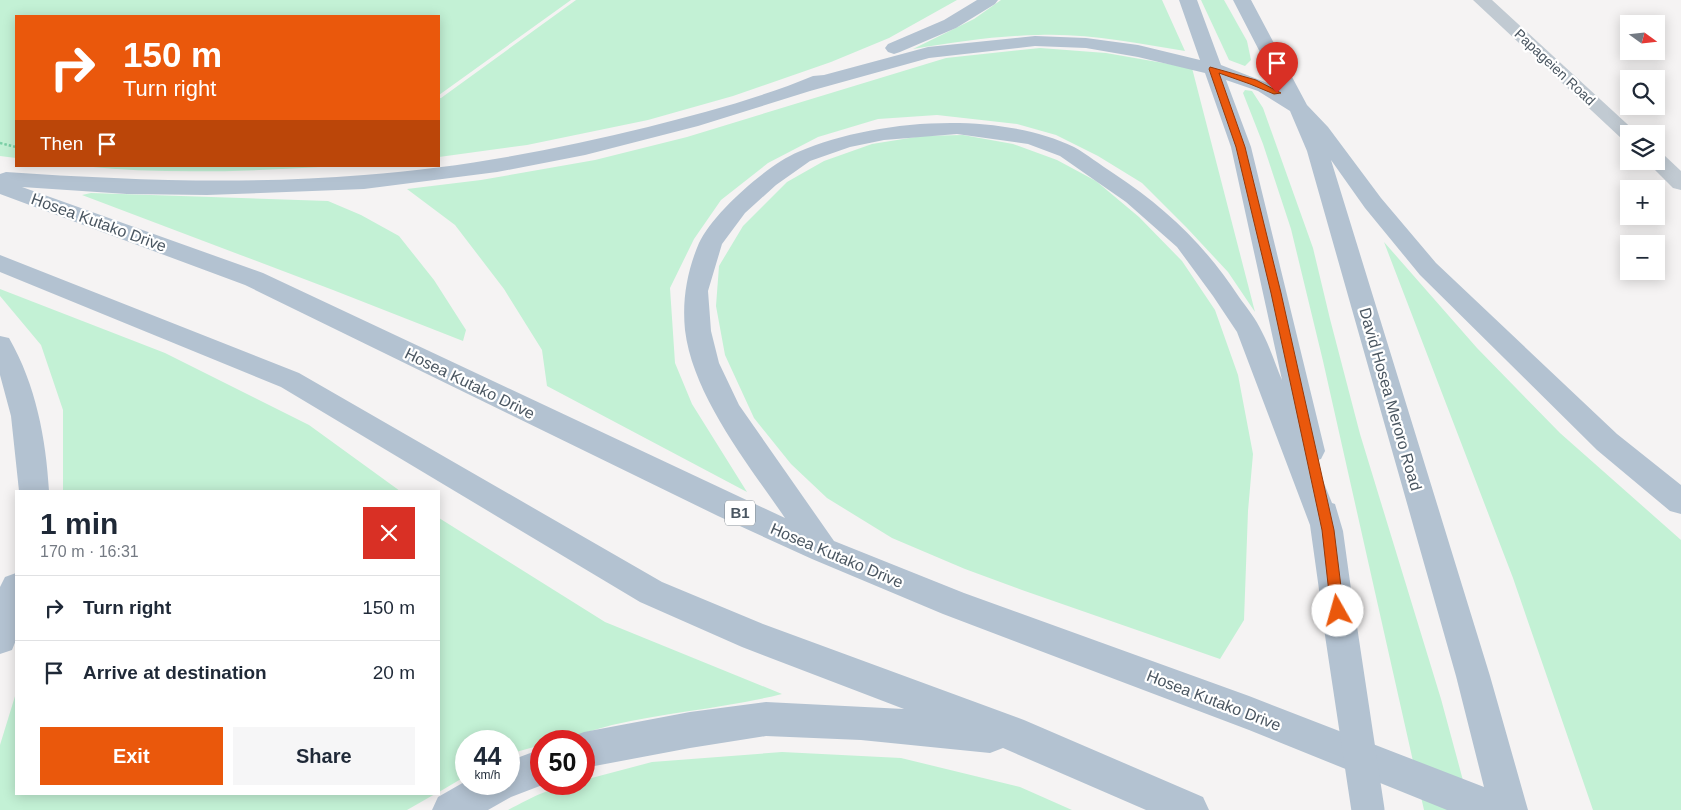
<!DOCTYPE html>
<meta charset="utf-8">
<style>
:root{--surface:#fff;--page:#f6f6f7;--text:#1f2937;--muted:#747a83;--line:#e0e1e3;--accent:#ea580c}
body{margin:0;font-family:Arial,sans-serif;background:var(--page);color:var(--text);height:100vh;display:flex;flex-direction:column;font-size:19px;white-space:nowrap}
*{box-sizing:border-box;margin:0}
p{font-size:16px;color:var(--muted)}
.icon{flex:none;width:28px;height:28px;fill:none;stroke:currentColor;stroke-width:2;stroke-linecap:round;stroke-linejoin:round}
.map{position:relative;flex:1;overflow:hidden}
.drawer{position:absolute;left:15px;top:490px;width:425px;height:305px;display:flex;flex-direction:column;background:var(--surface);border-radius:0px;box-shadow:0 2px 12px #0003}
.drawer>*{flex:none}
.banner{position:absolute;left:15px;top:15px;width:425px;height:152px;border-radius:0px;box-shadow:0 2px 12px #0003;background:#ea580c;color:#fff;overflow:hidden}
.needle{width:32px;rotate:105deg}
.fabs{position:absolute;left:1620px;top:15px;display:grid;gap:10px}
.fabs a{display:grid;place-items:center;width:45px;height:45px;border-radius:0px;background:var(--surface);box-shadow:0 2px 12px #0003;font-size:25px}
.speed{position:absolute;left:455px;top:730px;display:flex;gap:10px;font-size:25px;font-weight:700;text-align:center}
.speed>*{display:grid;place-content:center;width:65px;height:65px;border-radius:50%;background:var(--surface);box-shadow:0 2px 12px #0003;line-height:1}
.speed small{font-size:12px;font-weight:400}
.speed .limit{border:8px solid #d22;background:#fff;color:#111}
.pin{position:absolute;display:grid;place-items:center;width:42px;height:42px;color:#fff;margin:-51px -21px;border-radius:50% 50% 50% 0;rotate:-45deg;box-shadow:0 0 5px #0007}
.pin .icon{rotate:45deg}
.me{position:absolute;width:55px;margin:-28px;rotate:353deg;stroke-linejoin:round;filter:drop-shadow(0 0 4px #0008)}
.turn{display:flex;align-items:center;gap:18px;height:105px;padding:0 25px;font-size:22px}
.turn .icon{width:65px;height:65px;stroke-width:2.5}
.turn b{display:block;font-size:35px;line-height:42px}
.then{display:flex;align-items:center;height:48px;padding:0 25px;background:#0003;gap:10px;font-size:19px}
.round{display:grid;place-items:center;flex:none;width:52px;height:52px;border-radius:0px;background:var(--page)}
.overview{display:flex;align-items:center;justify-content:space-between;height:85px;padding:0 25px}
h1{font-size:30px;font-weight:600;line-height:38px}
.action{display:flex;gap:10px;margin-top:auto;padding:10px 25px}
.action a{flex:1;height:58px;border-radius:0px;background:var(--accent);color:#fff;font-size:20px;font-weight:600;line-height:58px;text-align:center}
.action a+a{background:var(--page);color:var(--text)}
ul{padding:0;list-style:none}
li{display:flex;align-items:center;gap:15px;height:65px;padding:0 25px;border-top:1px solid var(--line)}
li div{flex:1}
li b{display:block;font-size:19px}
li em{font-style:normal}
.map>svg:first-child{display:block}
</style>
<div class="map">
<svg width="1681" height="810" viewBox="0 0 1681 810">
<rect width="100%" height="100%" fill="#f5f3f3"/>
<g fill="#c3f1d5">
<polygon points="0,0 571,0 439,95 439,16 16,16 16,158 0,156"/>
<polygon points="576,0 957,0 889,38 831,62 733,96 648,120 527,145 439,157 439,98 441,98"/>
<path d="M1001,0h161l23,51c-48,-8 -98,-18 -147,-16 -42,1 -83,7 -125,14l61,-30z"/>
<polygon points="1201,0 1224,0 1247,41 1251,60 1245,66 1229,60"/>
<polygon points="1040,48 1106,53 1192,68 1255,312 1228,272 1187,228 1142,183 1098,156 1056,135 1017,124 937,115 878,119 818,137 768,163 721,200 694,239 670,288 675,363 692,404 747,492 547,386 542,350 504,289 455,225 407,189 481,180 595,160 687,137 946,58"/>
<polygon points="1245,90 1252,91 1263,108 1313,248 1330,319 1360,434 1441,699 1471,810 1424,810 1323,361 1291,229 1263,144 1243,93"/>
<polygon points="963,135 1013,144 1057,160 1096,181 1139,217 1182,261 1215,310 1238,375 1253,454 1248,511 1244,620 1220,659 1022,590 965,569 892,538 827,498 791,464 754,418 725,355 716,306 719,266 743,226 787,182 824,161 872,144 922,136"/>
<path d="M82,166h258c-86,5 -173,9 -258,0z"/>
<polygon points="91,193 328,201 361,215 399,236 434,280 466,330 463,341 333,290 82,195"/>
<polygon points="1384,242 1477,348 1560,433 1681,540 1681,810 1593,810 1513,578"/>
<polygon points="0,289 165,353 309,425 400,491 63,491 63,410 41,345 0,296"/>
<path d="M439,518l166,104 177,72c-56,14 -114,18 -170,31 -24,6 -46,16 -71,16v4l-32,9v-13h-43v35l-27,16z"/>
<polygon points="16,693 16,794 435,794 407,810 0,810 0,745"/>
<path d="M782,752l119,6 119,29 52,23h-564c25,-13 47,-26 76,-26v-4l68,-18z"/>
</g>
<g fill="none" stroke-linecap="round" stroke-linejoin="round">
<polyline stroke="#7ad0a6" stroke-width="2.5" stroke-dasharray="2.5 2" stroke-linecap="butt" points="0,143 16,147"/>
<g fill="#c1cad2" fill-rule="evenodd">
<polygon points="1473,0 1492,0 1638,134 1629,134 1629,141 1622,139"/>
<polygon points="1656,154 1664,155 1681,171 1681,190 1673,188 1646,161 1656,161"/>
</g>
<g fill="#b3c2d1" fill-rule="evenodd">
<polygon points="977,0 998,0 995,4 956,28 900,52 894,54 888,52 885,48 888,44 944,20"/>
<path d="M1179,0h18l24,65 57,22 -45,-87h18l56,105 21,22 53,71 55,65 181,171 64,51v29l-11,-3 -73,-61 -177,-175 -55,-67 -34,-48 159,516 38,134h-81l-198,-80 -306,-116 -131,-55 -94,-43 -473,-231 -245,-91v-20l6,-2c119,8 239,13 358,3 96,-7 191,-25 284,-48 55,-14 112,-29 165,-51l11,-1 104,-28 107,-11 51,2 52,7 62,15zM1035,46l51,2 52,9 67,16 26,74 51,233c-7,-16 -12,-33 -20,-48 -6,-13 -15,-24 -23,-35 -35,-53 -73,-89 -126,-124 -13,-8 -26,-19 -39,-26 -77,-37 -199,-28 -276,5 -31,13 -85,61 -99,91 -12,28 -17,57 -14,87 8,66 63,134 100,188l-522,-245 -241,-86 105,7 80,1 157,-6 133,-17 88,-17 113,-29 112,-35 119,-33zM1226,80l32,11 32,20 17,40 149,525 28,111 -235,-91 -285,-103 -130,-52 -95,-136 -20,-42 -8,-32 -3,-40 14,-47 23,-31 31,-28 34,-24 40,-14 34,-7 73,-6 71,10 32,12 66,46 51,45 36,49 24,36 73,193 12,86 4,10 12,5 12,-5 4,-10 -11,-80 -8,-27 -3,-1 -17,-42 6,-2 4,-8 -74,-304z"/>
<polygon points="0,255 299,373 662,582 763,624 1024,720 1203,797 1209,810 1146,810 1003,748 990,753 861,740 766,736 690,748 584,768 584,741 569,741 571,737 584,732 690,712 766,702 904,709 742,647 640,602 281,387 0,272"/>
<path d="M0,336l9,2c27,47 37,101 40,153h-30l-8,-75 -11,-41z"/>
<polygon points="16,573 16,640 12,650 0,654 0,587 5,577"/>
<polygon points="541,749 541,784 545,784 511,797 488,810 432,810 438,797 466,781 466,784 509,784 509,761"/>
</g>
<polyline stroke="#b3c2d1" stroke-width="33" points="1338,611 1368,810"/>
</g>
<polygon fill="#ea580c" stroke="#983908" points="1210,67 1256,80 1281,93 1274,94 1250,84 1219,73 1245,147 1281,293 1334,530 1344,611 1342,615 1338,617 1333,615 1331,611 1322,530 1271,293 1236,147 1209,69"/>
<g text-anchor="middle" stroke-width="4.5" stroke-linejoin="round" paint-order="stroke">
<g font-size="14" fill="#4a5661" stroke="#fff">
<text transform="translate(1555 67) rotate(43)" y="5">Papageien Road</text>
</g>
<rect fill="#fff" stroke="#808990" stroke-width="1" x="725" y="500.5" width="30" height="25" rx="4"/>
<g font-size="15" font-weight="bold" fill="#4a5661">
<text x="740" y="518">B1</text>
</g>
<g font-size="16" fill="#4a5661" stroke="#fff">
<text transform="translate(99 222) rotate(20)" y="6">Hosea Kutako Drive</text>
<text transform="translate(470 383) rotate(26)" y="6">Hosea Kutako Drive</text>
<text transform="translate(1391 399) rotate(74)" y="6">David Hosea Meroro Road</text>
<text transform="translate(837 555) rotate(23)" y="6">Hosea Kutako Drive</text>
<text transform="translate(1214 700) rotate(21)" y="6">Hosea Kutako Drive</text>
</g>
</g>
</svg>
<div class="fabs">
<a><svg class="needle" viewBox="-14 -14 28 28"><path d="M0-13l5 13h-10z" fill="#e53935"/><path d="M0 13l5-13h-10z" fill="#747a83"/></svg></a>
<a><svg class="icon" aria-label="search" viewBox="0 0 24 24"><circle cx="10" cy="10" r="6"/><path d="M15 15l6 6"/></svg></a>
<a><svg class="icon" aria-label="layers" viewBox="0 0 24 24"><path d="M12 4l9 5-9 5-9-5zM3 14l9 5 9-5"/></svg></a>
<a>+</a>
<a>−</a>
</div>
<div class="speed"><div>44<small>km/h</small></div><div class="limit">50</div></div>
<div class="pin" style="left:1277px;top:93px;background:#d93025"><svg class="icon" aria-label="arrive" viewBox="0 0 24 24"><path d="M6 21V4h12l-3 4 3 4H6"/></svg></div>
<svg class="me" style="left:1338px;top:611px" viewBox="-20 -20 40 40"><circle r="19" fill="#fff"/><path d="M0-13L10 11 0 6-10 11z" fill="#ea580c"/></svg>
<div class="banner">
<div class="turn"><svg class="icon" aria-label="right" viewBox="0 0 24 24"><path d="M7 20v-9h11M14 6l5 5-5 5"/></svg><div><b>150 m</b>Turn right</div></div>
<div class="then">Then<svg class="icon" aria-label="arrive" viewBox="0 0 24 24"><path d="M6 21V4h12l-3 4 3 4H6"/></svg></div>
</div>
<section class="drawer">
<div class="overview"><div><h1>1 min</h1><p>170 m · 16:31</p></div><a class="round" style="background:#d93025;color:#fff"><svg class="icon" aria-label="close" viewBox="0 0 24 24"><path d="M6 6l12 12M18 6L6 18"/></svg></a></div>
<ul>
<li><svg class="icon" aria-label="right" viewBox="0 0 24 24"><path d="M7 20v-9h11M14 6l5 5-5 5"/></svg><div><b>Turn right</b></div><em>150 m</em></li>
<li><svg class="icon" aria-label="arrive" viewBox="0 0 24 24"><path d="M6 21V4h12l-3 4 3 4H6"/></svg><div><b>Arrive at destination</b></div><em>20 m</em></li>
</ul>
<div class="action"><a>Exit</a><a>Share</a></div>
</section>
</div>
